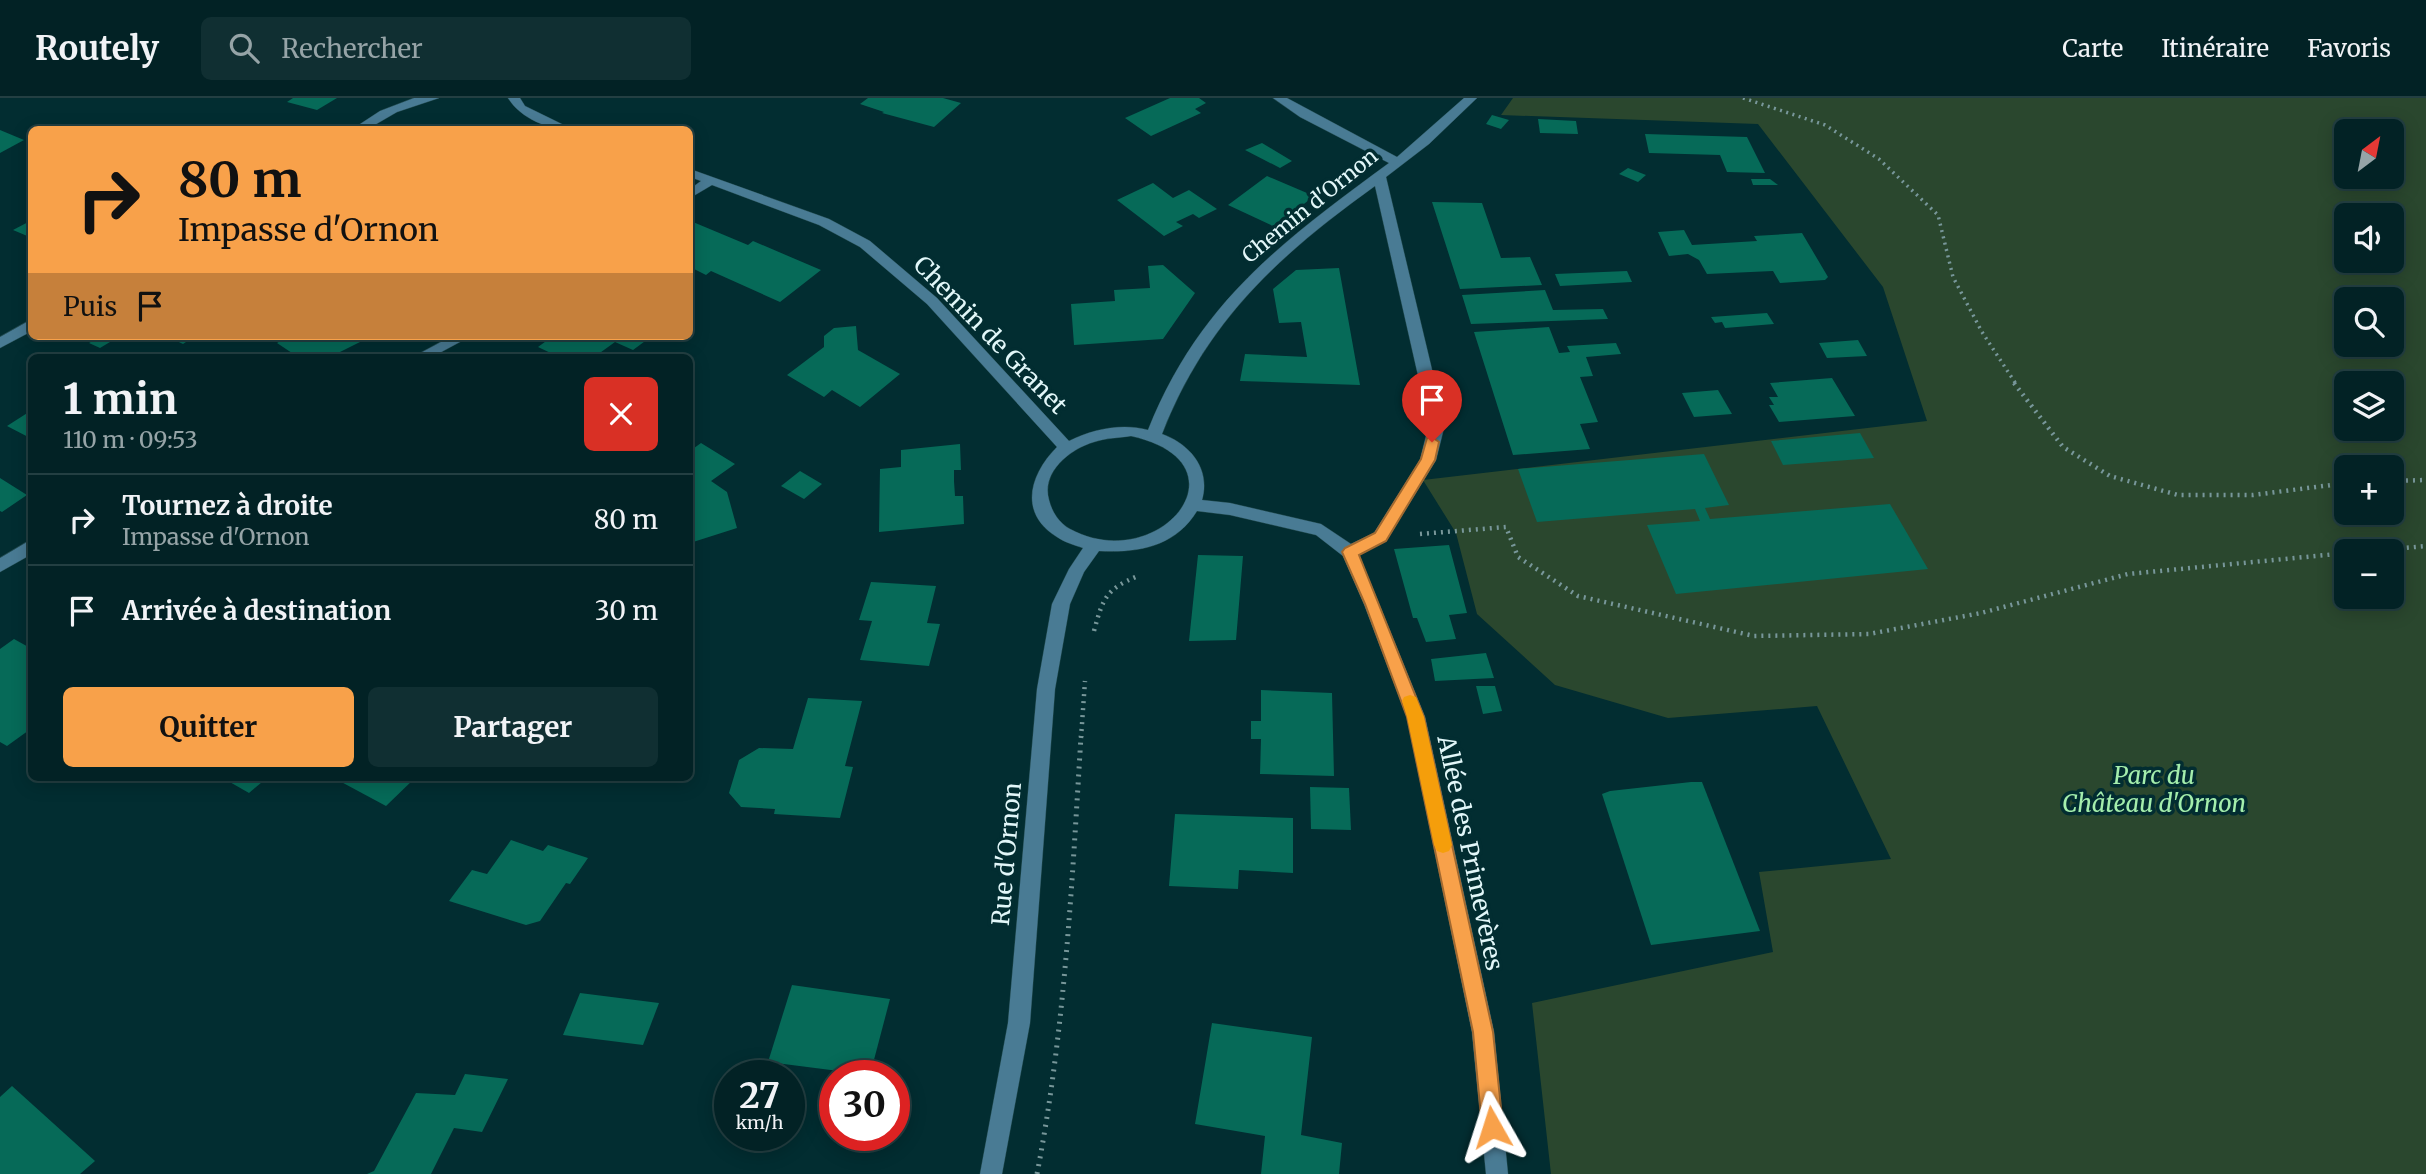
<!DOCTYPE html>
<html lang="fr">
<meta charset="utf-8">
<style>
:root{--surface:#022225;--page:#102f32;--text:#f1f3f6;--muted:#96a4a7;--line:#233f42;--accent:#f8a14a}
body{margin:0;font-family:Merriweather,serif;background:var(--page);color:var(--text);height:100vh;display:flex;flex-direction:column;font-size:26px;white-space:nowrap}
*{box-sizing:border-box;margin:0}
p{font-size:23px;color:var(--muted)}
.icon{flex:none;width:38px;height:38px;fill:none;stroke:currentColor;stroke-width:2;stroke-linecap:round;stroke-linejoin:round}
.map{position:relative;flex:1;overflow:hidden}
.side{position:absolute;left:28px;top:256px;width:665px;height:427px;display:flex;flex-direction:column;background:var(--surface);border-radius:10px;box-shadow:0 4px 18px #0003,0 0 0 2px var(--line)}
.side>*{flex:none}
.guide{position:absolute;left:28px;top:28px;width:665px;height:214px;border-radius:10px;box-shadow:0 4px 18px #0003,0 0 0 2px var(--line);background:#f8a14a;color:#111;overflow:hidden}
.needle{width:46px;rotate:32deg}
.tools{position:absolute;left:2334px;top:21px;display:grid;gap:14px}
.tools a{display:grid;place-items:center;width:70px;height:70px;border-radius:10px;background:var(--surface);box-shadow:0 4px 18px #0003,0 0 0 2px var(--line);font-size:35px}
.speed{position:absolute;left:714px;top:962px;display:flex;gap:14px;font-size:35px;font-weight:700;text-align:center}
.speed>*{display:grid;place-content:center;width:91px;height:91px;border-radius:50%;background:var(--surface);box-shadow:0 4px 18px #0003,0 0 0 2px var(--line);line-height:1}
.speed small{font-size:18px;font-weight:400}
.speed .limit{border:10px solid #d22;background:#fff;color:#111}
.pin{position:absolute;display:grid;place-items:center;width:60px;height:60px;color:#fff;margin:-72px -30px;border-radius:50% 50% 50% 0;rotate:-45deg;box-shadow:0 0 7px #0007}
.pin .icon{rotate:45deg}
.me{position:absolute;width:77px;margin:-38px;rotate:354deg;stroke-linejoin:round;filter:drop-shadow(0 0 5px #0008)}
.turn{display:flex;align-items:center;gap:24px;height:147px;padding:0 35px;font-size:32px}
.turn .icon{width:91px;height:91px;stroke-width:2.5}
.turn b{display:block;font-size:49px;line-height:60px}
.then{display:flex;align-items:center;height:66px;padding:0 35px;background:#0003;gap:14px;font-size:26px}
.round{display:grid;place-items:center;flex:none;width:74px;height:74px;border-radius:10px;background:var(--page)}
.summary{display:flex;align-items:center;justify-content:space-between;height:119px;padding:0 35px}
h1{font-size:42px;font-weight:700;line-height:52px}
.cta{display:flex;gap:14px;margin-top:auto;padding:14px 35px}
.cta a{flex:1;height:80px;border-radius:10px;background:var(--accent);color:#111;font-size:28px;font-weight:700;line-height:80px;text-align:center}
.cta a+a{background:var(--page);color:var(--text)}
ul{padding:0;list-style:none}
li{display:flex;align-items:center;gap:21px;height:91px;padding:0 35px;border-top:2px solid var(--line)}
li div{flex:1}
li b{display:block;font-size:26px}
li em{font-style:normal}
header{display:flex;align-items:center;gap:42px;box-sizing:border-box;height:98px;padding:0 35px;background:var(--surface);border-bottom:2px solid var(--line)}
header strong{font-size:33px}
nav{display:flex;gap:38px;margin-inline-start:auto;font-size:24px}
.search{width:490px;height:63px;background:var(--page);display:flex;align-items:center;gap:18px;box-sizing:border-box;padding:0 24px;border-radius:10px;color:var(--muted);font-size:26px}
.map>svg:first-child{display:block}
</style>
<header>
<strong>Routely</strong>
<div class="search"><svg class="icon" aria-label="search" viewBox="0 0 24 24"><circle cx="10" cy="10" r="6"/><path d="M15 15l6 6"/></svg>Rechercher</div>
<nav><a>Carte</a><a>Itinéraire</a><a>Favoris</a></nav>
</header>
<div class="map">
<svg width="2426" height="1076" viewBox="0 0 2426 1076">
<rect width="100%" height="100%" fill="#022d31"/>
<path fill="#2a472e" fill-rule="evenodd" d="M1513,0h913v1076h-875l-19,-171 241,-51 -14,-80 132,-13 -74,-153 -149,12 -113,-33 -78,-71 -21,-81 -33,-53 504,-59 -44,-134 -125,-163 -257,-9zM2347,33h45v46h-45zM2347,117h45v46h-45zM2347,201h45v46h-45zM2347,285h45v46h-45zM2347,369h45v46h-45zM2347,453h45v46h-45z"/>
<g fill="#066a58">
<polygon points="293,0 337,0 317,12 287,4"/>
<polygon points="868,0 943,0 961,5 934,29 882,15 884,14 860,6"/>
<polygon points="1170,0 1199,0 1206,5 1195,11 1201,15 1151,38 1125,20"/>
<polygon points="1492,17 1509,22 1501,31 1486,26"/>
<polygon points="1538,21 1576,23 1578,36 1540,35"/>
<polygon points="0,32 24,42 0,55"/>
<polygon points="1645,36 1747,39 1765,75 1727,74 1720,57 1649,55"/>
<polygon points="1262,45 1292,63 1280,70 1245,52"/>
<polygon points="1628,70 1646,77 1638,84 1619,76"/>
<polygon points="1267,78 1314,98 1275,129 1228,107"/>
<polygon points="1751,81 1770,81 1778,87 1753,87"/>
<polygon points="1153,85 1173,100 1189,92 1217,111 1199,120 1193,116 1176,124 1183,128 1164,138 1117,102"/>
<polygon points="1432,104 1482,105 1501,160 1530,159 1542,187 1460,191"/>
<polygon points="32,122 32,140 13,132"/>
<polygon points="693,124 748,147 753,143 821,172 780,204 711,173 706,177 690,169 690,127"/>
<polygon points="1684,132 1692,147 1757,143 1754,138 1802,135 1828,179 1825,182 1780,185 1773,173 1707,176 1699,162 1688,156 1669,158 1658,134"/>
<polygon points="1163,167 1195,195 1163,241 1074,247 1071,206 1115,203 1114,192 1150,190 1148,168"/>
<polygon points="1339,170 1360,287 1240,283 1245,256 1307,259 1301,224 1279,225 1273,191 1296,172"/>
<polygon points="1627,173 1632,184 1560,188 1555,176"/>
<polygon points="1545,192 1553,212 1603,211 1608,221 1471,226 1462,197"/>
<polygon points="1767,215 1774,226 1725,230 1722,224 1715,225 1711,219"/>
<polygon points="856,228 858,252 900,276 860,309 832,292 824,299 787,277 824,249 824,238 834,230"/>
<polygon points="1549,229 1559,255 1570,254 1567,248 1616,245 1621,256 1586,259 1593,278 1580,279 1598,324 1580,326 1590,351 1513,357 1474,234"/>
<polygon points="166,238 195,238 183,246"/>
<polygon points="288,238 364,238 357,242 360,244 330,259 298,259 277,245"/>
<polygon points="553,238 652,238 633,252 615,244 597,257 601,259 559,259 538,249"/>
<polygon points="99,239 110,244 100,250 89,245"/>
<polygon points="1858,242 1867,258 1827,260 1819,245"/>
<polygon points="1832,280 1855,318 1779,324 1769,307 1774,307 1769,299 1778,299 1770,285"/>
<polygon points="1718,292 1732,316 1694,319 1682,295"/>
<polygon points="32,312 32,341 7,328"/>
<polygon points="1860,335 1874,360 1783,367 1771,343"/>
<polygon points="701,345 735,366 711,383 727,394 737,430 690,445 690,353"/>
<polygon points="960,346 961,372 954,372 954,383 955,398 963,398 964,426 879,434 880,371 901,369 901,352"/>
<polygon points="1704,356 1729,407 1705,410 1710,421 1890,406 1928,471 1676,496 1647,427 1700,423 1695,411 1537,424 1518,371"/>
<polygon points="800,373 822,386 804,401 781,388"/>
<polygon points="0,380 27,397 2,414 0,413"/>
<polygon points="1449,447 1467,515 1449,517 1456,541 1426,544 1417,520 1413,520 1394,451"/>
<polygon points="1198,457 1243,458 1236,542 1189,543"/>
<polygon points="871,484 936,488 927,525 940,526 929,568 860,562 872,523 859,522"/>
<polygon points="14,541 32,551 32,630 7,648 0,644 0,551"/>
<polygon points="1486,555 1494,580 1435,583 1431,561"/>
<polygon points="1476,588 1495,588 1502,613 1483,616"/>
<polygon points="1261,592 1332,595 1334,678 1260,676 1261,641 1251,641 1251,623 1261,623"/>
<polygon points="808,600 862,603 845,668 853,669 840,720 774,716 775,711 741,709 729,695 739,662 759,650 793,651"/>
<polygon points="221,679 268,679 249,695"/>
<polygon points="332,679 416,679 386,708"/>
<polygon points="1691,684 1702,684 1760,833 1651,847 1602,696 1610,693"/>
<polygon points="1310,689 1349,690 1351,732 1311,731"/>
<polygon points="1175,716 1293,720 1293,775 1239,772 1238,791 1169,788"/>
<polygon points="511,742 543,753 548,747 588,760 570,786 566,785 540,823 526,827 449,803 472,772 487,776"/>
<polygon points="792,887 890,901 870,977 768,964"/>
<polygon points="580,895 659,905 643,947 563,937"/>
<polygon points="1212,925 1312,939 1301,1037 1342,1045 1339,1076 1261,1076 1265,1038 1195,1026"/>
<polygon points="465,976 508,981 482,1034 454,1030 431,1076 367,1076 374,1073 416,995 455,997"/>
<polygon points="12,988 95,1063 80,1076 0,1076 0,999"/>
</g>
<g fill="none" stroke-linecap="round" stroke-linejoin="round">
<g stroke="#21494d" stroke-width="1">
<g id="minor">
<polygon points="414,0 439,0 397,14 366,32 351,32 380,13"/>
<path d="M508,0h12l5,8 49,24c-25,0 -53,-11 -66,-32z"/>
<path d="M1273,0h14l110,59 67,-59h13l-48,46 -43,33 59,247 -9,36 -50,81 -27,14 66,162 69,315 14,142h-22l-14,-142 -65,-315 -43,-113 -21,-48 -27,-21 -86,-20 -33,-4c-22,36 -59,42 -98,40l-15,21 -14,32 -15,85 -25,334 -28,151h-22l28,-151 29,-334 15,-85 17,-35 14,-21c-9,-3 -19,-6 -26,-11 -39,-24 -27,-63 0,-90l-130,-143 -67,-57 -41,-22 -107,-40 -22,13v-9l11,-8 -11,-4v-8l139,50 41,22 67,57 132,143c24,-12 53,-18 79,-11 51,-128 135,-189 241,-267l-89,-46zM1375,88l54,238 -9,36 -46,73 -23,11 -30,-20 -91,-21 -28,-3c9,-31 -12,-56 -40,-66 44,-113 117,-179 213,-248zM1131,338c122,27 28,141 -61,93 -11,-6 -18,-17 -21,-29 -8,-28 21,-51 45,-58 11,-4 25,-4 37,-6z"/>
<polygon points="32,221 32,233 0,250 0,239"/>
<polygon points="452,238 471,238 432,259 413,259"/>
<polygon points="32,441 32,456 0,474 0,460"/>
</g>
</g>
<polyline stroke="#78979a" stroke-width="3.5" stroke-dasharray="2 4.5" stroke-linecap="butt" points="1743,0 1825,27 1879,61 1938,117 1953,179 1982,234 2016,286"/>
<g stroke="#78979a" stroke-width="4.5" stroke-dasharray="2 5" stroke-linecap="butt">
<polyline points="2014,285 2063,349 2110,378 2178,397 2253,397 2347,385"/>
<polyline points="2392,383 2426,382"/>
<polyline points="1420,436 1506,429 1518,459 1578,498 1754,538 1869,536 1981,515 2128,476 2347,455"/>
<polyline points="2372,453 2426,448"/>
<path d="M1094,533c9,-33 12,-42 44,-55"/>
<polyline points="1081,640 1085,583"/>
</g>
<path stroke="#78979a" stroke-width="5" stroke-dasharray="2 6" stroke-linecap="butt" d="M1037,1076c28,-145 35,-291 44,-438"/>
<use href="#minor" fill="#497b94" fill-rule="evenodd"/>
</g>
<polygon fill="#f8a14a" stroke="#a16930" stroke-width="2" points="1432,339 1439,344 1435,362 1386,443 1359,457 1424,619 1493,934 1503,1029 1500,1036 1492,1039 1485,1036 1482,1029 1473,934 1407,619 1365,506 1342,454 1345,450 1375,435 1421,361 1427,340"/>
<polygon fill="#f59e0b" points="1410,597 1416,599 1424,619 1452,747 1449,753 1443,755 1437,753 1434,747 1407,619 1402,603 1404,599"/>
<g text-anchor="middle" stroke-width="7" stroke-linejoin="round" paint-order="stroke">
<g font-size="21" fill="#e2f7f9" stroke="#022d31">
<text transform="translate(1310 108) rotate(-39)" y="7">Chemin d'Ornon</text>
</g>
<g font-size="24" fill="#e2f7f9" stroke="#022d31">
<text transform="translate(990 237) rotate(46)" y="8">Chemin de Granet</text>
<text transform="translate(1470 755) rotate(78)" y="8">Allée des Primevères</text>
<text transform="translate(1007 756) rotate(-85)" y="8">Rue d'Ornon</text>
</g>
<g font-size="24" font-style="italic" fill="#a4eeac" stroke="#022d31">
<text x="2154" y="686">Parc du<tspan x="2154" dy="28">Château d'Ornon</tspan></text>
</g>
</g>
</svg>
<div class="tools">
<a><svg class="needle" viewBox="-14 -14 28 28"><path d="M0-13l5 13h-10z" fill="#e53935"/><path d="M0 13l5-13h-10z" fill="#96a4a7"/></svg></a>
<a><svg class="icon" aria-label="sound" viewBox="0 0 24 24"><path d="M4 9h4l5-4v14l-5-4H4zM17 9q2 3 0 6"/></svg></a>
<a><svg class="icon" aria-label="search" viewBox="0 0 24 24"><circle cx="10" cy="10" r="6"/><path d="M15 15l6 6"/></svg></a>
<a><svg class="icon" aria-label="layers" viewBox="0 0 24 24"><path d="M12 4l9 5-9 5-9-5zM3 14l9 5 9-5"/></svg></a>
<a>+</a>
<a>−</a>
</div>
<div class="speed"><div>27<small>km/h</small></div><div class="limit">30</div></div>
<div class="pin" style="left:1432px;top:344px;background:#d93025"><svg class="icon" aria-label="arrive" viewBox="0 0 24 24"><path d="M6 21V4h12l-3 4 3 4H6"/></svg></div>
<svg class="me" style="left:1492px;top:1029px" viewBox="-20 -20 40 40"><path d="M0-17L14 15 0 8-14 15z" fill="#f8a14a" stroke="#fff" stroke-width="4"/></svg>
<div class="guide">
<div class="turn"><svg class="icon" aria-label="right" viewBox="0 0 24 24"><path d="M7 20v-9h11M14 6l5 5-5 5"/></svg><div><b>80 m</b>Impasse d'Ornon</div></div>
<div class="then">Puis<svg class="icon" aria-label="arrive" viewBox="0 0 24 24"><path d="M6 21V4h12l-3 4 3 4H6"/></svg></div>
</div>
<section class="side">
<div class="summary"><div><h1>1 min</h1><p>110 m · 09:53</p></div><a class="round" style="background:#d93025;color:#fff"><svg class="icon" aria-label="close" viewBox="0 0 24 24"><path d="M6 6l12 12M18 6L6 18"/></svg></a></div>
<ul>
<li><svg class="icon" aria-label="right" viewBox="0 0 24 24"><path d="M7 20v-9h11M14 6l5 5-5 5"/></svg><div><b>Tournez à droite</b><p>Impasse d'Ornon</p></div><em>80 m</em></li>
<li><svg class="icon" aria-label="arrive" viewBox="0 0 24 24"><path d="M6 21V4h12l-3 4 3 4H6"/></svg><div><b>Arrivée à destination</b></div><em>30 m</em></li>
</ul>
<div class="cta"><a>Quitter</a><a>Partager</a></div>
</section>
</div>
